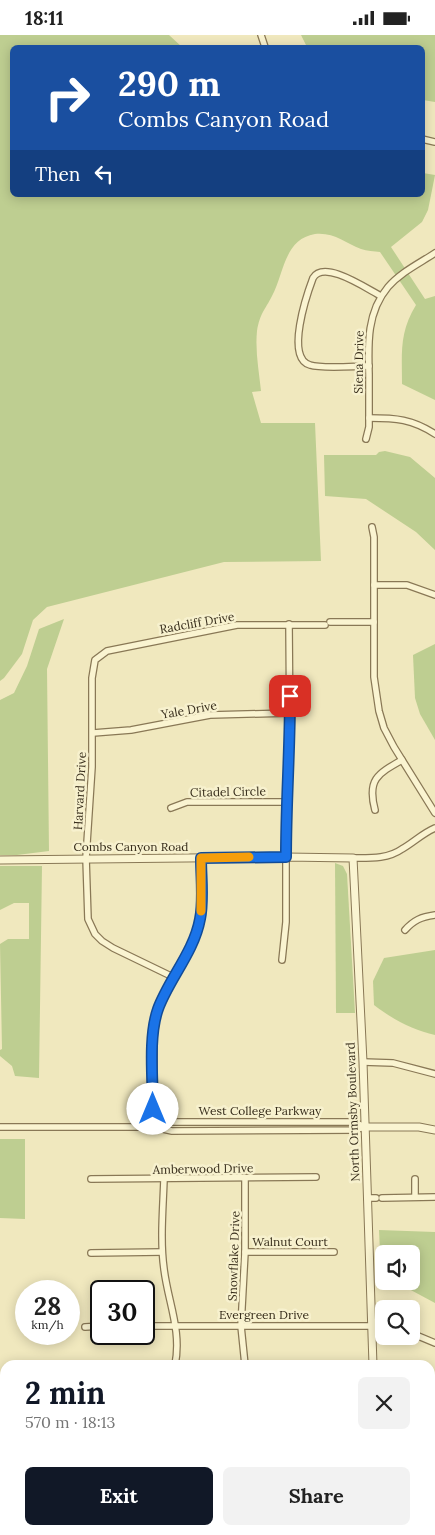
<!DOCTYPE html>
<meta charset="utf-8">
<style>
:root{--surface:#fff;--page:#f2f2f2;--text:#222;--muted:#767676;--accent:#111827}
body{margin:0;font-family:Lora,serif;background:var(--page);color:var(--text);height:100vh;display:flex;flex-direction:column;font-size:19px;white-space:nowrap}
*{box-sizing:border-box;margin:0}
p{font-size:16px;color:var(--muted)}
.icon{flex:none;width:28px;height:28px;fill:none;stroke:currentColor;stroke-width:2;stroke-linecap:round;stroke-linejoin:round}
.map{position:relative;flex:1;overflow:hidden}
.side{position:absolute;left:0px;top:1325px;width:435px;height:175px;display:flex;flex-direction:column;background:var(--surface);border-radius:15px 15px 0 0;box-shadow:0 2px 12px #0003}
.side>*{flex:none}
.top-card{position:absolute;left:10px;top:10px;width:415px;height:152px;border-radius:8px;box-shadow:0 2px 12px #0003;background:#1a4fa0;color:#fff;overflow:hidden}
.buttons{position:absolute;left:375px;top:1210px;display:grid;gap:10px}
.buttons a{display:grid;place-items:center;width:45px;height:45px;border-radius:8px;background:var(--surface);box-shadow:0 2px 12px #0003;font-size:25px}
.speed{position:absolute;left:15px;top:1245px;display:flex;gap:10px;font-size:25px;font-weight:700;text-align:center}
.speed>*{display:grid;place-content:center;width:65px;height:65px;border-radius:50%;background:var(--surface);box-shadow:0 2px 12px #0003;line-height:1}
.speed small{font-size:12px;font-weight:400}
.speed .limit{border:2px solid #111;border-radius:8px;background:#fff;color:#111}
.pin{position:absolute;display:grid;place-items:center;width:42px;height:42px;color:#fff;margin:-21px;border-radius:10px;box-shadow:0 2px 8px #0006}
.me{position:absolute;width:55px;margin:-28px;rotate:0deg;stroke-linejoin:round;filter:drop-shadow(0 0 4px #0008)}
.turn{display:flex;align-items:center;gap:18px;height:105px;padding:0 25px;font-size:22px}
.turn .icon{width:65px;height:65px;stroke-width:2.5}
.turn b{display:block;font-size:35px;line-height:42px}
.then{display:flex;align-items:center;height:48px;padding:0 25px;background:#0003;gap:10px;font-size:19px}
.round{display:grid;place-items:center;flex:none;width:52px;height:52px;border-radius:8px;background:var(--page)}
.summary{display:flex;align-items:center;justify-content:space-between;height:85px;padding:0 25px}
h1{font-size:30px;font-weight:700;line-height:38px;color:var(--accent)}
.cta{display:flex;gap:10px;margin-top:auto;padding:10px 25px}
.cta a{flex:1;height:58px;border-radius:8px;background:var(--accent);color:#fff;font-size:20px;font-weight:700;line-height:58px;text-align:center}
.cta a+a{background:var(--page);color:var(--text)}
.status{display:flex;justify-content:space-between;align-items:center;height:35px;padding:0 25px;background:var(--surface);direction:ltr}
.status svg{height:14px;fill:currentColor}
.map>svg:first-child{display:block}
</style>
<div class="status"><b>18:11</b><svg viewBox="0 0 49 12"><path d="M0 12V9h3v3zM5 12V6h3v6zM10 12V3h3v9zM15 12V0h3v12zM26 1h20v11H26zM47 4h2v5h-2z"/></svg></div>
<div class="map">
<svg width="435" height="1500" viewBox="0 0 435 1500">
<rect width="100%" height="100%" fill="#f0e8be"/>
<g fill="#bece91">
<path d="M0,0h169l13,12h-170v148h410l1,-22 12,2 -7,35 -6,12 -31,25 34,52 10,-3v104l-33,-16c0,-31 -3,-51 14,-79l-36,-53c-6,-1 -13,-1 -19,-3 -16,-6 -27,-17 -46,-15 -31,5 -31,40 -43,62 -7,14 -12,17 -15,35 -2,20 2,40 4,60l-9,1 9,31h54l6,138 -97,1 -177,45 -14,13 -11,34 -18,24 -4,3z"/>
<polygon points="301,0 435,0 435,67 423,65 422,12 307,12"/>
<polygon points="385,416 410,422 435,443 435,515 416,497 366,464 325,461 324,420 376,420 379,417"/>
<polygon points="64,584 47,634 49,816 17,820 0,820 0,665 14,658 27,631 39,594"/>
<polygon points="435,609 435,705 420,679 415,663 413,620"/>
<polygon points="335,828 343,831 347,839 355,978 336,978"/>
<polygon points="0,831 42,831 39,1043 15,1041 12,1031 0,1021 0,1015 2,1014 0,909 8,904 29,904 29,868 14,868 0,875"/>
<path d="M435,915v85c-22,-5 -43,-16 -61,-30l-1,-24 11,-23z"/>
<polygon points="0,1104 25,1104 25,1184 0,1183"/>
<polygon points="379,1195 435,1197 435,1268 394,1246 411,1246 411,1219 384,1219 384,1241 381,1240"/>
<polygon points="0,1392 5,1393 5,1461 0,1476 0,1416 3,1404 0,1403"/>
<polygon points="178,1495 223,1495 225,1500 179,1500"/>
</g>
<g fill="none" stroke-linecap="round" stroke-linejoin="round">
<g stroke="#897856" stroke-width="8">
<g id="minor">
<polyline points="261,0 265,12"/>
<polyline points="422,104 435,107"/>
<path d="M369,331c-14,0 -47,3 -59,-1 -25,-7 -3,-71 3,-87 11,-19 54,11 68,18"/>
<path d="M369,383c27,0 43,1 66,16"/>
<path d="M366,404l3,-12c0,-17 0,-35 0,-53 -1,-31 -2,-62 19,-87 13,-15 32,-24 47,-34"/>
<polyline points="372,492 374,502 374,642 379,676 384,693 394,712 435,778"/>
<polyline points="374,550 407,550 435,560"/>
<polyline points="330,587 374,587"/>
<polyline points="93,698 131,695 210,680 290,678"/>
<polyline points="171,773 187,767 286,767"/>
<path d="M375,775c-8,-30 2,-36 27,-50"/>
<path d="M353,823c17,0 35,1 49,-9 12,-7 21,-16 33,-21"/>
<path d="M405,895c9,-10 16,-13 30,-15"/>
<polyline points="282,925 286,887 286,767 290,711 289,589"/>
<polyline points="173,942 113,913 102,906 95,899 88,884 86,823 92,732 92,643 95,625 107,616 237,590 325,590"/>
<polyline points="363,1027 393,1028 435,1039"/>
<polyline points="0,1092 154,1092 172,1096 354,1095 365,1092"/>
<polyline points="154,1092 154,990 158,975 165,957 192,907 200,883 201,823"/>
<polyline points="154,1092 167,1087 354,1087 365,1092"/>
<polyline points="91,1144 316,1142"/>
<path d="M164,1144c-1,30 -4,61 0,90 4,33 18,62 11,96"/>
<polyline points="415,1161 415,1144"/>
<polyline points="367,1163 376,1163"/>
<polyline points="382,1163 435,1162"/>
<polyline points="245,1217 334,1217"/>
<polyline points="91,1218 162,1217"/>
<polyline points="144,1291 384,1291"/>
<polyline points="85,1292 101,1291"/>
<polyline points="411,1298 435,1308"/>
<polyline points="245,1330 241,1291 245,1217 245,1143"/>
<polyline points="430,1399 435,1386"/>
<polyline points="176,1495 176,1500"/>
<polyline points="430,1495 430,1500"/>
<polyline points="240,1500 241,1495"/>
</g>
</g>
<g stroke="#897856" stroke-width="9">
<g id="tertiary">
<polyline points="0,825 286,822 353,823 363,1027 373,1330"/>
<polyline points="365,1092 419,1092 435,1095"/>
<polyline points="380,1495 380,1500"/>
</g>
</g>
<use href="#minor" stroke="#faf4d1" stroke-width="5.5"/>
<use href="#tertiary" stroke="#faf4d1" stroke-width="7"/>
</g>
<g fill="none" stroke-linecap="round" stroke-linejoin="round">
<g stroke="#114b97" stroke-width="12">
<path id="route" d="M153,1074c0,-29 -5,-72 5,-100 11,-30 36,-57 42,-90 4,-19 1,-41 1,-61l85,-1c0,-54 4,-107 4,-161"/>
</g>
<use href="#route" stroke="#1a73e8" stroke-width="9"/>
<polyline stroke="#f59e0b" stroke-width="9" points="201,876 201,823 249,822"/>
</g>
<g text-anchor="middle" stroke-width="5" stroke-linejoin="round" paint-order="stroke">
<g font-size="12" fill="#372d1b" stroke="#f7f1ce">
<text transform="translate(359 327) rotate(-89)" y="4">Siena Drive</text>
<text transform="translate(197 588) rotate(-10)" y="4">Radcliff Drive</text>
<text transform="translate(189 675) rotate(-10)" y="4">Yale Drive</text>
<text transform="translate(80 756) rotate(-87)" y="4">Harvard Drive</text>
<text transform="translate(228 757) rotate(-1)" y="4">Citadel Circle</text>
<text x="131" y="816">Combs Canyon Road</text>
<text x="260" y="1080">West College Parkway</text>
<text transform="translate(353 1077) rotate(-92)" y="4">North Ormsby Boulevard</text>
<text transform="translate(203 1134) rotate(-1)" y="4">Amberwood Drive</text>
<text x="290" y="1211">Walnut Court</text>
<text transform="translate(234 1221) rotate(-88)" y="4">Snowflake Drive</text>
<text x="264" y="1284">Evergreen Drive</text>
</g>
</g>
</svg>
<div class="buttons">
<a><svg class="icon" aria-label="sound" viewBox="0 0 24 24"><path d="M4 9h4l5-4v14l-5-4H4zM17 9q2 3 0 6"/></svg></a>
<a><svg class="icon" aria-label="search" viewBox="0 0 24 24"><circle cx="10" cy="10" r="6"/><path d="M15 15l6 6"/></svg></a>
</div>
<div class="speed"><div>28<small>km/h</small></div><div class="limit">30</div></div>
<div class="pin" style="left:290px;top:661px;background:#d93025"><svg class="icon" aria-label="arrive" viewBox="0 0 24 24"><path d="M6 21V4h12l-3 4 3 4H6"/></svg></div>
<svg class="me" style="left:153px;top:1074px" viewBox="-20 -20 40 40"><circle r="19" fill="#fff"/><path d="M0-13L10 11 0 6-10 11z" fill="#1a73e8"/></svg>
<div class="top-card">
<div class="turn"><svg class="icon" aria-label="right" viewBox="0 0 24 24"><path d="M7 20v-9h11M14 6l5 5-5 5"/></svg><div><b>290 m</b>Combs Canyon Road</div></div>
<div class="then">Then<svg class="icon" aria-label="left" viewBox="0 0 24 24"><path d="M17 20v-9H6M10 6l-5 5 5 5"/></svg></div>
</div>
<section class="side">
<div class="summary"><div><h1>2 min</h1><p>570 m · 18:13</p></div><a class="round"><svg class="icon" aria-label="close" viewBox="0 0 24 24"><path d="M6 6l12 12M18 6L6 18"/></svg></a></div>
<div class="cta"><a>Exit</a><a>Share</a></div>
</section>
</div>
